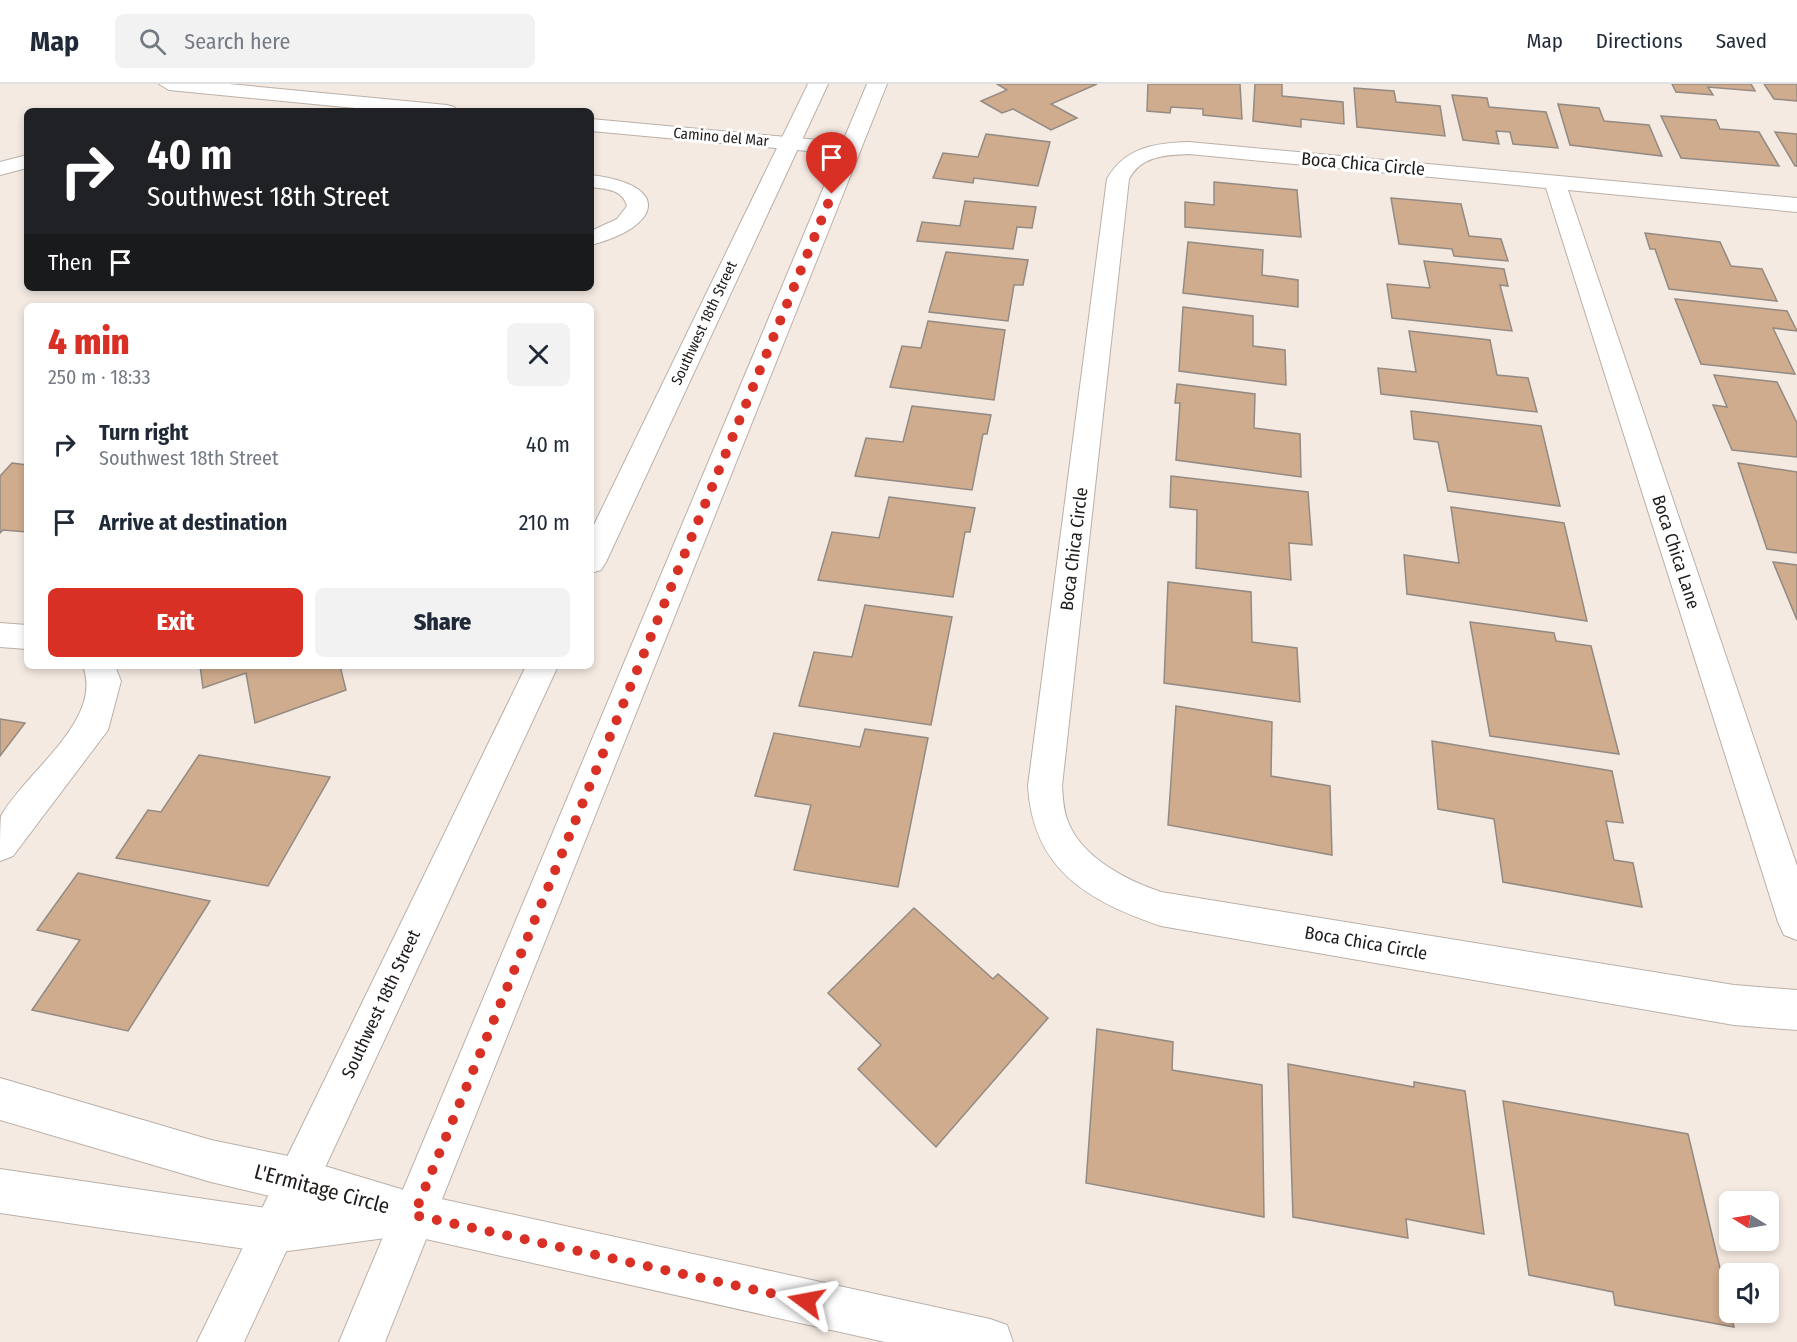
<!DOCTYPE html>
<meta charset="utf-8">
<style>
:root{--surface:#fff;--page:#f2f2f3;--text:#1f2937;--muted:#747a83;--line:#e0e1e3;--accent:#d93025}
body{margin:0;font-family:"Fira Sans Condensed",sans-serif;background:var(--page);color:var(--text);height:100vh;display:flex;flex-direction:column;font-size:22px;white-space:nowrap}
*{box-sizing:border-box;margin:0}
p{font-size:20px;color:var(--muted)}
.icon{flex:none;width:33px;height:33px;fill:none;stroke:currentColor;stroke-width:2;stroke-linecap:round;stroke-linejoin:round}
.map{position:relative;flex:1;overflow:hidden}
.sheet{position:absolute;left:24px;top:219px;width:570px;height:366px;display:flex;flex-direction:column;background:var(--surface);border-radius:9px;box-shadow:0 3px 9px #0003}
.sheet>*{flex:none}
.hud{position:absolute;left:24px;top:24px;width:570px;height:183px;border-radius:9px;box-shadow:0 3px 9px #0003;background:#202124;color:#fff;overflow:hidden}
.needle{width:39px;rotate:281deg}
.fabs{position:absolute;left:1719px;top:1107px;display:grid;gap:12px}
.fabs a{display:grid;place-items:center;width:60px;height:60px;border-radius:9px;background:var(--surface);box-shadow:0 3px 9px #0003;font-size:30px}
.pin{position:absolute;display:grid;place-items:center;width:51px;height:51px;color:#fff;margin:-62px -26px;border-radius:50% 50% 50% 0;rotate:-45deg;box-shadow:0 0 6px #0007}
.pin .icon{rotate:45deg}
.me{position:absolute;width:66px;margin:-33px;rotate:283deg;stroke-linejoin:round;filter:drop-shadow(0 0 4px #0008)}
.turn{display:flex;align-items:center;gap:21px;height:126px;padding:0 24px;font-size:27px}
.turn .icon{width:78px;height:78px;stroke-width:2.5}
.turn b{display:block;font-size:42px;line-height:51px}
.then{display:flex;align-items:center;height:57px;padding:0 24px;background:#0003;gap:12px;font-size:22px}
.round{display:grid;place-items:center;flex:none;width:63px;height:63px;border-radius:9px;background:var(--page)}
.head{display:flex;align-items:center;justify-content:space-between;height:102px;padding:0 24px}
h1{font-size:36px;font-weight:800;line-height:45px;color:var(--accent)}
.action{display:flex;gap:12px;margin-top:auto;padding:12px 24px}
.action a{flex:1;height:69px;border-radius:9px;background:var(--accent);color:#fff;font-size:24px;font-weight:800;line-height:69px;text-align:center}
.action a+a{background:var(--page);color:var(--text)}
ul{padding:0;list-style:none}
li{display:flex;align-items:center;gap:18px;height:78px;padding:0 24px}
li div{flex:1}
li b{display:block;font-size:22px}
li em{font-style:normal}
header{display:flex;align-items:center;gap:36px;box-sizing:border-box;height:84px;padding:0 30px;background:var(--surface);border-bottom:2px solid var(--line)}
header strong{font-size:28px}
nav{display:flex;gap:33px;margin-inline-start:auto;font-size:21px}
.search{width:420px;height:54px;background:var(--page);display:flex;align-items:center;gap:15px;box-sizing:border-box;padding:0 21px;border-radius:9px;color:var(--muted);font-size:22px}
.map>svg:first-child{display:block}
</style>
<header>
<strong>Map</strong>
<div class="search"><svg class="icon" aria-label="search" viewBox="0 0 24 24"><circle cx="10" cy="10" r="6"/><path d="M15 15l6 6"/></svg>Search here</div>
<nav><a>Map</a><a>Directions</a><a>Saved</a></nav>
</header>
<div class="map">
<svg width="1797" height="1258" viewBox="0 0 1797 1258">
<rect width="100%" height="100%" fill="#f4eae2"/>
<g fill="#cfac8d" stroke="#938a83" stroke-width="1.5">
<polygon points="997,0 1097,0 1051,20 1077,34 1051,46 1013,25 1002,29 981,17 1007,6"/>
<polygon points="1148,0 1240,0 1242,35 1203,31 1203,25 1171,23 1170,29 1147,27"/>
<polygon points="1255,0 1282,0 1282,12 1343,18 1344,40 1301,35 1301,43 1253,37"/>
<polygon points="1672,0 1751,0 1755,7 1708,3 1713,11 1676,8"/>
<polygon points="1764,0 1797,0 1797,17 1774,15"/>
<polygon points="1354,4 1394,7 1396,18 1440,22 1445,52 1357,43"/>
<polygon points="1452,11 1487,14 1489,23 1546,28 1558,64 1513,60 1510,48 1496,47 1499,60 1463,56"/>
<polygon points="1558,20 1599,24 1604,37 1649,41 1662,72 1570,61"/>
<polygon points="1661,32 1716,36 1720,45 1759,48 1779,82 1681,74"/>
<polygon points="1775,48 1797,50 1797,82 1795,82"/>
<polygon points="986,50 1050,58 1038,102 974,94 973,99 933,94 943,69 978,73"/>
<polygon points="1214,98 1297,106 1301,153 1185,143 1185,118 1214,121"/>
<polygon points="1391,114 1461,120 1469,152 1501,155 1508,177 1454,172 1452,165 1399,160"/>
<polygon points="965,117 1036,123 1032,144 1017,143 1013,165 917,157 922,138 960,142"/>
<polygon points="1645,149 1720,158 1731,182 1762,185 1777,217 1669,205 1655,165 1650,165"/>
<polygon points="1188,158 1263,166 1262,191 1298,196 1298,223 1183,209"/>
<polygon points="946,168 1028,176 1023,201 1014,201 1008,237 929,228"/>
<polygon points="1424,177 1504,185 1508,202 1500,201 1512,247 1392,234 1387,200 1430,204"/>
<polygon points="1675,215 1787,227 1797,247 1773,244 1795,290 1701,280"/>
<polygon points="1183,223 1253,232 1253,262 1285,266 1286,301 1179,287"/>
<polygon points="928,237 1005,246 994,316 890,303 902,262 921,264"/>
<polygon points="1409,247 1490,256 1497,291 1528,294 1537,328 1381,310 1378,284 1416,288"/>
<polygon points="1714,291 1777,298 1797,339 1797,373 1732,366 1713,321 1727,323"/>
<polygon points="1177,300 1255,310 1254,344 1300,350 1301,393 1176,376 1180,319 1175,319"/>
<polygon points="912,322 991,331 987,350 983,350 972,406 855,392 866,354 903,358"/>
<polygon points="1411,327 1541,342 1560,422 1448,407 1438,358 1414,355"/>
<polygon points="12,379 27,381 27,448 3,446 0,449 0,392"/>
<polygon points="1738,379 1797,388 1797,469 1767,465"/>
<polygon points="1171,392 1308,408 1312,461 1289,459 1291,496 1196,484 1197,426 1170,423"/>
<polygon points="889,413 975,424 970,448 965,448 953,513 818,496 832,448 879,454"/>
<polygon points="1451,423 1564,439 1587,537 1407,510 1404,471 1459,479"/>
<polygon points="1773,478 1797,481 1797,536"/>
<polygon points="1168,498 1251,508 1252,558 1297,564 1300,618 1164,599"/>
<polygon points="865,521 952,533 931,641 799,622 814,568 852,573"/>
<polygon points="1470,538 1554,549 1556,557 1591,562 1619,670 1490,652"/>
<polygon points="200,582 340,582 346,606 255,639 246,589 203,604"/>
<polygon points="1176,622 1272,638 1271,692 1330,702 1332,771 1168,741"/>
<polygon points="0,635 25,639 0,672"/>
<polygon points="865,645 928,654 898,803 794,786 811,721 755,712 774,649 860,663"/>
<polygon points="1432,657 1612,687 1623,739 1606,737 1614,776 1633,779 1642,823 1503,798 1494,735 1438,725"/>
<polygon points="199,671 330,693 268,802 116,774 148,726 161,728"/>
<polygon points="78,789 210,817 128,947 32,926 80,856 37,846"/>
<polygon points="914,824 993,895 998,890 1048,934 936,1063 858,985 881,961 828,909"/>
<polygon points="1097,945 1173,958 1172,986 1262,1001 1264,1133 1086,1099"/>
<polygon points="1288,980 1414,1003 1414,998 1465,1007 1484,1150 1406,1135 1408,1154 1293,1133"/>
<polygon points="1503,1017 1688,1050 1734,1243 1615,1221 1613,1208 1529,1191"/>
</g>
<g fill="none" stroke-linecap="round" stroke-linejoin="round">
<g stroke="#bab0a8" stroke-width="2">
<g id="minor">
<polygon points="159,0 229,0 447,21 454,23 457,27 386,27 169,6"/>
<polygon points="591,35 851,59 858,61 861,65 858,69 851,71 591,47"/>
<path d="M1189,58l608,56v14l-229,-22 229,676v74l-13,-5 -6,-13 -232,-734 -357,-34c-24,1 -48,2 -60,25l-67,607c1,11 1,22 5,33 13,38 59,61 94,73l573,93 63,5v40l-63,-5 -573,-99c-73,-25 -128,-56 -133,-140l79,-607c18,-32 48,-36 82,-37z"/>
<polygon points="27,71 27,84 0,91 0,78"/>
<path d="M591,91c82,10 70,52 0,70v-14l26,-12 10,-13c-4,-17 -22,-17 -36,-19z"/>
<polygon points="0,539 27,541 27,565 0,563"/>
<path d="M83,582h32l6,15 -13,49 -95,126 -13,5c0,-12 0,-35 1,-45 24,-44 103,-95 82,-150z"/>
<polygon points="0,994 211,1056 298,1074 414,1109 990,1235 1007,1241 1013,1258 885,1258 408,1151 273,1169 0,1129 0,1085 273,1125 308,1121 211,1098 0,1036"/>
</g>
</g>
<g stroke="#bab0a8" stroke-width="2">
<g id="major">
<polygon points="808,0 828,0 606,478 601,486 591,489 591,447"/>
<polygon points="867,0 887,0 385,1258 339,1258"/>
<polygon points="526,582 558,582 244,1258 197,1258"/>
</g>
</g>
<use href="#minor" fill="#fff" fill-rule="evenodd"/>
<use href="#major" fill="#fff" fill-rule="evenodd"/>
</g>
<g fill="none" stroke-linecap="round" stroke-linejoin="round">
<polyline stroke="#d93025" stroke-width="10" stroke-dasharray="0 18" points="806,1217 414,1131 832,110"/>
</g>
<g text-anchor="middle" stroke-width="6" stroke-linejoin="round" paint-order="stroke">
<g font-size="15" fill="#1f1b19" stroke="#fff">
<text transform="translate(721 53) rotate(5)" y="5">Camino del Mar</text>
<text transform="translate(704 239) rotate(-65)" y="5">Southwest 18th Street</text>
</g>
<g font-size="18" fill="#1f1b19" stroke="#fff">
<text transform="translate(1363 80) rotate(5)" y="6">Boca Chica Circle</text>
<text transform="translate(1074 465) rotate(-83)" y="6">Boca Chica Circle</text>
<text transform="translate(1676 468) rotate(72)" y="6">Boca Chica Lane</text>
<text transform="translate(1366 859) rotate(10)" y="6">Boca Chica Circle</text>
<text transform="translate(381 920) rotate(-65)" y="6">Southwest 18th Street</text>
</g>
<g font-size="21" fill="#1f1b19" stroke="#fff">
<text transform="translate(322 1105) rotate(15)" y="7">L'Ermitage Circle</text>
</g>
</g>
</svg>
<div class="fabs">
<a><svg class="needle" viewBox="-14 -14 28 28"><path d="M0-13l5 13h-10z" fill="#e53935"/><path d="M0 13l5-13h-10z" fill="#747a83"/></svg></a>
<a><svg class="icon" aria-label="sound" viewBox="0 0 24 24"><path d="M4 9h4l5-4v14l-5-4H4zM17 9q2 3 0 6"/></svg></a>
</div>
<div class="pin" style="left:832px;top:110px;background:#d93025"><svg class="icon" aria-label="arrive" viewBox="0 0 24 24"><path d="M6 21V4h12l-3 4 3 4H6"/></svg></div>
<svg class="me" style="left:806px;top:1217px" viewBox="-20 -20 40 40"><path d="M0-17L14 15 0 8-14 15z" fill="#d93025" stroke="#fff" stroke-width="4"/></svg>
<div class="hud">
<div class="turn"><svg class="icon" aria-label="right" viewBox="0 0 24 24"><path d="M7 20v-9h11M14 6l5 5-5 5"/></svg><div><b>40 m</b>Southwest 18th Street</div></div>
<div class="then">Then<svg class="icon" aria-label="arrive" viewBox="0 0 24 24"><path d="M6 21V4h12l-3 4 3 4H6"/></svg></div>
</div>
<section class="sheet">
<div class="head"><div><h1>4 min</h1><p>250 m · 18:33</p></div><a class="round"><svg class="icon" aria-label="close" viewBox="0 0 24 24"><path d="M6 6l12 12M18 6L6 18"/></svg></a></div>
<ul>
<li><svg class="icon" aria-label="right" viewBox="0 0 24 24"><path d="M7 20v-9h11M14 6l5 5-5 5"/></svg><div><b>Turn right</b><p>Southwest 18th Street</p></div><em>40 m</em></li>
<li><svg class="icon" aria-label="arrive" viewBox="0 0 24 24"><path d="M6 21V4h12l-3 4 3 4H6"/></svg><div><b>Arrive at destination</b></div><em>210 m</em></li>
</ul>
<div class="action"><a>Exit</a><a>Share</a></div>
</section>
</div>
